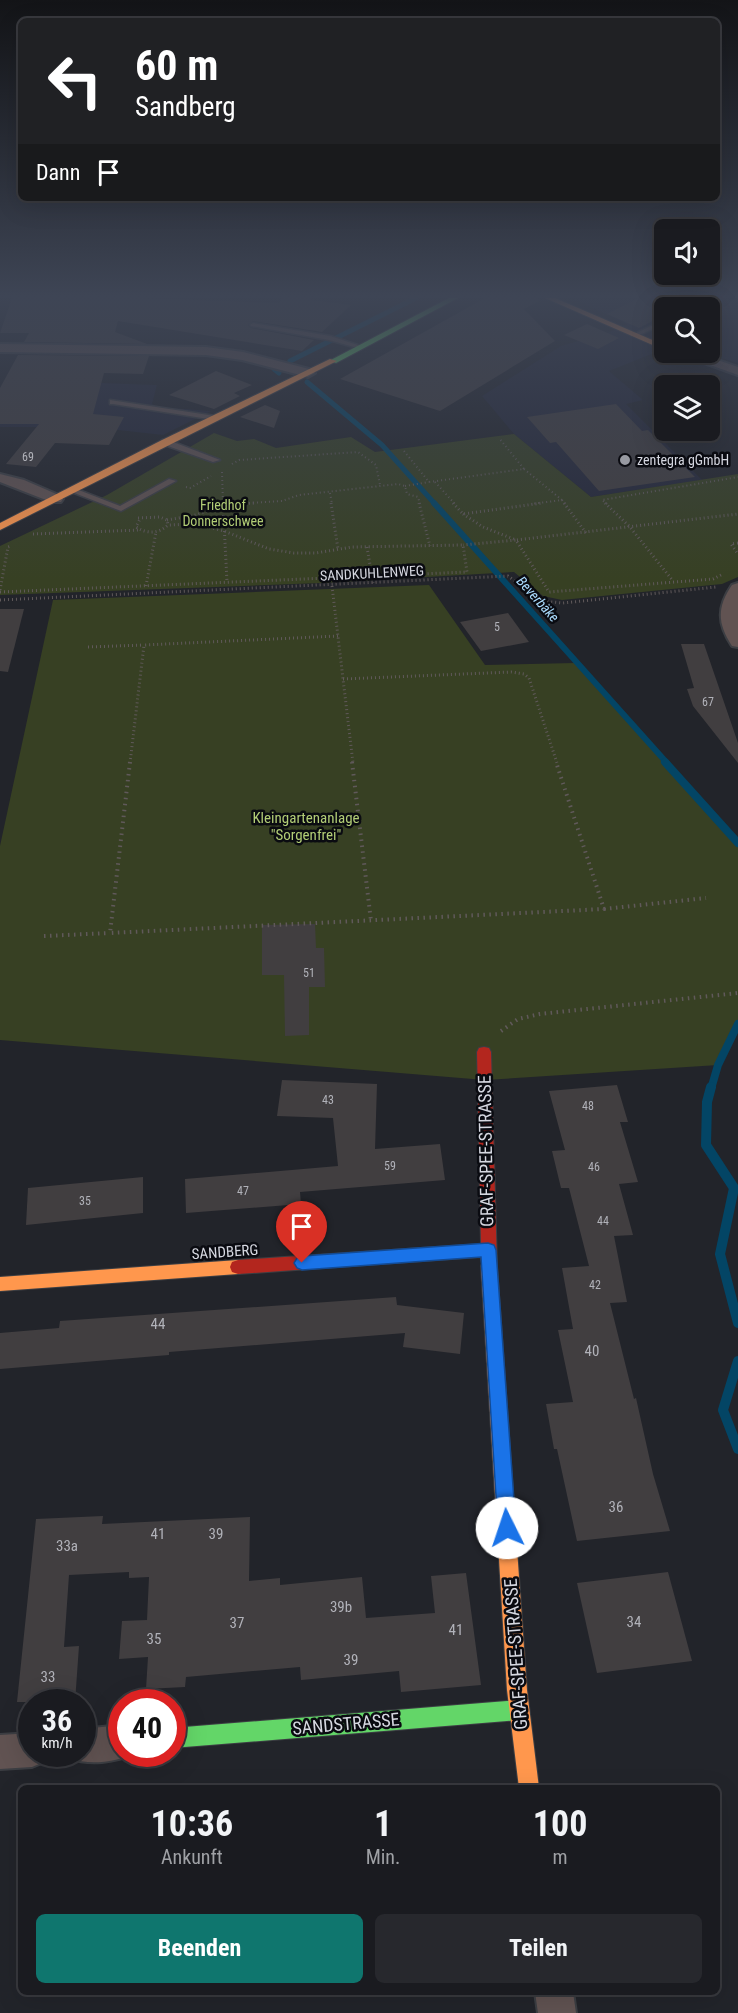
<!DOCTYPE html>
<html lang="de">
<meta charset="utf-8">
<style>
:root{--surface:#1a1b20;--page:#27282d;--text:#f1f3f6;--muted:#9fa1a5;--line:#38393e;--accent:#0f766e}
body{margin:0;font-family:"Roboto Condensed",sans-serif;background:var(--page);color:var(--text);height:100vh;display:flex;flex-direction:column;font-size:22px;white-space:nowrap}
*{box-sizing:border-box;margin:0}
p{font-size:20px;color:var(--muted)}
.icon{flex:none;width:33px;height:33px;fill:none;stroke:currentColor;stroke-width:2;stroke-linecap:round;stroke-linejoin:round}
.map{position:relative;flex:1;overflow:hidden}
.details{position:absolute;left:18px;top:1785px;width:702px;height:210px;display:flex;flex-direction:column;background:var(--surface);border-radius:9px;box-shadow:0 6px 24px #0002,0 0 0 2px var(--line)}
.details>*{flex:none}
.guide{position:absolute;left:18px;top:18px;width:702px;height:183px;border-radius:9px;box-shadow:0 6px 24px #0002,0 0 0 2px var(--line);background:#202124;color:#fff;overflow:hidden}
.tools{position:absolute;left:654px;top:219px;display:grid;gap:12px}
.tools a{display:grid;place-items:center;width:66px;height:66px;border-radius:9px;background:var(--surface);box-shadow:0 6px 24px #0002,0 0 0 2px var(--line);font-size:30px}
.speed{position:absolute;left:18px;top:1689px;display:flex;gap:12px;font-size:30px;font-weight:700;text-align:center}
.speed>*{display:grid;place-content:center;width:78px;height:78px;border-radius:50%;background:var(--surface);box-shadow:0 6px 24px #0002,0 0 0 2px var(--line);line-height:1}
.speed small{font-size:15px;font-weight:400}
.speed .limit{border:9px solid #d22;background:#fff;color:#111}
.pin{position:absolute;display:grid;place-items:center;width:51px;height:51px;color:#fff;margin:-62px -26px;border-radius:50% 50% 50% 0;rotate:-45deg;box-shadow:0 0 6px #0007}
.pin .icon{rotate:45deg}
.me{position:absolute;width:66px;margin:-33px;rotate:356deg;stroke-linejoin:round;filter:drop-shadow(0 0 4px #0008)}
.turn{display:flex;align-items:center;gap:21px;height:126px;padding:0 18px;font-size:27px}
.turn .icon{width:78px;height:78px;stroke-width:2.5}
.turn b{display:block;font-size:42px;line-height:51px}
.then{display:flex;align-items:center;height:57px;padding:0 18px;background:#0003;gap:12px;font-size:22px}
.eta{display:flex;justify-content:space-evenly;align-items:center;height:102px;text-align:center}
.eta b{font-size:36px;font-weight:700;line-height:42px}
.cta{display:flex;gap:12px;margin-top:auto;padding:12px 18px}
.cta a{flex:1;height:69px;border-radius:9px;background:var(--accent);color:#fff;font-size:24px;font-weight:700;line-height:69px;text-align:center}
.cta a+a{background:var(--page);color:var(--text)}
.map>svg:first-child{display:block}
</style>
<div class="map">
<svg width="738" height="2013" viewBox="0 0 738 2013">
<rect width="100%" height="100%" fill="#22242a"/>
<g fill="#252839">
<polygon points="572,298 738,298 738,363 704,353 710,352 710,308 664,308 664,349 609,371 643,400 626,404 702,480 591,497 514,434 482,396 561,346 610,332 627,324"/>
<polygon points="101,383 157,385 152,404 158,407 211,411 163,435 91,427 0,427 0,392"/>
</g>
<g fill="#374023">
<polygon points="214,433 237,441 254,439 276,448 351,437 375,452 514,434 591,497 738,474 738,577 722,584 562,600 543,596 514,572 321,583 0,595 0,546 107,495"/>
<polygon points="429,585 485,665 575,663 738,844 738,1024 718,1065 485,1080 0,1040 0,846 53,600"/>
</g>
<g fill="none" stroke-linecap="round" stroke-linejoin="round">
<g stroke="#034565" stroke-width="5">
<polyline points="290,361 416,298"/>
<polyline points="274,369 279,373"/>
<polyline points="307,382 382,445 435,504"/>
</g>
<polyline stroke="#034565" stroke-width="6" points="434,503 667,763"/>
<g stroke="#034565" stroke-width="8">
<polyline points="665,762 738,843"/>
<polyline points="711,1089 718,1065 738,1024"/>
</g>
<g stroke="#034565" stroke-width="10">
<polyline points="711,1087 707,1102 706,1145 734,1188 720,1254 738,1323"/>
<polyline points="738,1361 723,1410 738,1449"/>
</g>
</g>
<g fill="#413e40">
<polygon points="12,298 143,298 279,303 282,298 312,298 311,300 351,305 322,332 253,321 248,325 251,328 314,340 302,351 118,321 115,332 147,344 24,342 29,333 0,333"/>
<polygon points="485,298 538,298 539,301 524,309 555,341 440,411 340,379"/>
<polygon points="639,298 698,298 679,308 664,308 664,315 639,328 607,314"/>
<polygon points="587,324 619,338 598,349 564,335"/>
<polygon points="18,355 149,356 143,374 104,373 93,414 124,417 109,445 55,443 36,467 6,464 39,424 0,424 0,388"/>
<polygon points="216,371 252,385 234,393 240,396 214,409 169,395"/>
<polygon points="616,404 642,431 648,430 695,477 599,491 556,442 550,443 527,417"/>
<polygon points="265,405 280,411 274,428 240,417"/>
<polygon points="0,609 24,609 8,672 0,671"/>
<polygon points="508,613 529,642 481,651 460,622"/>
<polygon points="681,644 704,644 738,743 738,763 693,706 687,689 694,688"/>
<polygon points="315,924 316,948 324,948 325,987 309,987 309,1035 285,1036 284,975 262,975 262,925"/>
<polygon points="282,1080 377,1084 375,1149 440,1144 445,1180 300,1192 301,1204 186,1213 185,1179 338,1166 333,1118 277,1116"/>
<polygon points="617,1085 628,1122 620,1122 638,1182 619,1184 633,1235 614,1236 627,1302 610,1303 634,1399 636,1398 653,1474 670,1531 577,1541 557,1449 554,1449 546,1404 573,1402 558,1330 573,1329 562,1268 589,1266 569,1188 561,1188 552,1151 565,1150 549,1091"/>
<polygon points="143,1177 143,1213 26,1225 28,1188"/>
<polygon points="396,1297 397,1305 464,1313 460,1354 403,1347 405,1333 169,1352 169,1355 0,1369 0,1333 59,1328 60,1321"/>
<polygon points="103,1516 102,1524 250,1517 249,1581 280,1578 280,1585 362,1577 366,1618 435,1613 431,1576 466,1573 481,1685 401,1692 399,1671 301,1680 300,1667 186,1677 185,1687 146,1689 148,1657 119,1659 122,1621 147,1620 149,1577 129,1578 129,1572 69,1575 64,1647 79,1646 75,1702 17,1702 36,1519"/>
<polygon points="668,1572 692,1661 597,1673 577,1583"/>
</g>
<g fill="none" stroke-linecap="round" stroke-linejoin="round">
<g stroke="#3c3e43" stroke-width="3">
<g id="lane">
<polygon points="713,298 721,298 703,308 694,308"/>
<polygon points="664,320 664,324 637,336 632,335"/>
<polygon points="253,323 330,336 364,347 361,349 329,340 251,326 250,325"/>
<polygon points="110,400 215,416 219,418 215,420 113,404 110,404"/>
<polygon points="162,440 168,440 220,460 213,462 162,444"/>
<polygon points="169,479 176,481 121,511 69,491 76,489 120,506"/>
</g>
</g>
<g stroke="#3c3e43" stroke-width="4">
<g id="street">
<polygon points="0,344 206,347 243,352 313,370 315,373 308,377 242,360 206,355 0,352"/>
<polygon points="674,352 694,352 738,367 738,375"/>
<polygon points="0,474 24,480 61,496 63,499 61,502 51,502 0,482"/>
<path d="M738,583v64l-6,-1c-15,-23 -15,-39 0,-61z"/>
<path d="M122,1725v29h12c-19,8 -45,12 -64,4l-2,-4h14v-25z"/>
<polygon points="32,1733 32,1754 47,1754 44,1762 32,1767 0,1769 0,1735"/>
<polygon points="535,1992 573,1992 576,2013 538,2013"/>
</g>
</g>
<g stroke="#3c3e43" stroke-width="2">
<g id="fast">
<polygon points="449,298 458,298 336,363 329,361"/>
<polygon points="519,1700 526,1703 529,1710 526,1717 519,1720 172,1748 172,1728"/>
</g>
</g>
<g stroke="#3c3e43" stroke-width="2">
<g id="slow">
<polygon points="545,298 555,298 664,345 664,350"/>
<polygon points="330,359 337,361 0,530 0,523 162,440"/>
<polygon points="489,1259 495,1261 497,1266 527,1690 539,1788 519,1788 507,1690 481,1266 483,1261"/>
<polygon points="238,1260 244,1262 246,1267 244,1272 238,1274 0,1291 0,1277"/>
</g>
</g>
<g stroke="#3c3e43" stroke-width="2">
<polygon id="jam" points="484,1047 489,1048 491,1052 497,1266 495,1271 489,1273 483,1271 481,1257 238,1274 232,1272 230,1267 232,1262 238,1260 481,1244 477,1052 479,1048"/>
</g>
<g stroke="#60595a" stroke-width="2" stroke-dasharray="1 3" stroke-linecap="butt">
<polyline points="404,451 429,482 524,469 499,438"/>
<polyline points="232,464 239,460 358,452 376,465 380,485"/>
<polyline points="524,469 562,500 531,504"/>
<polyline points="222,472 223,504"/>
<polyline points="435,482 455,504"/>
<polyline points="405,486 429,482"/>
<polyline points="186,487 190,488 211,476"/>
<polyline points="330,493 332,504"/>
<polyline points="562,500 565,504"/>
<polyline points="233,504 282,501 299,495 398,484 405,486 407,494 418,497 420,504"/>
<polyline points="607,504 602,500 738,477"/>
</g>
<g stroke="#60595a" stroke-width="3" stroke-dasharray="1 3" stroke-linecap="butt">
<polyline points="223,503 227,582"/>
<polyline points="331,503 338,549"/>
<polyline points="419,503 430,546"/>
<polyline points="453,503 463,514 542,503"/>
<polyline points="564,503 586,533"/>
<polyline points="605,503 630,527 673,581"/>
<polyline points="463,514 483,527 516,540 463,545"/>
<path d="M138,518l22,-1 7,3 1,5c-10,9 -21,9 -32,2l4,-8"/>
<polyline points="167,520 196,515 224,505 255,503"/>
<polyline points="33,534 140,530"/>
<polyline points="738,543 731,544 738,554"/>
<polyline points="367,547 373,583"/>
<polyline points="721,575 713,579 549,592 516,540 738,514"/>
<polyline points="146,586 156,532"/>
<polyline points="332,586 353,763"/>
<polyline points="0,590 8,547 11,546"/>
<polyline points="0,592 467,572 463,545 352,547 316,553 294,553 269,549 224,531 195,524 168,525"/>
<polyline points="0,600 508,576 542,601 563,603 716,587"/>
<polyline points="88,647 144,645"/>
<polyline points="343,679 511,672 524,674 529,678 557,763"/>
<polyline points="130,763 144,645 338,636"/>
</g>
<g stroke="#60595a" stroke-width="4" stroke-dasharray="1.5 4.5" stroke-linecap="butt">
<polyline points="130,762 110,933 604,909 556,762"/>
<polyline points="352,762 371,921"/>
<polyline points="604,909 706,898"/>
<polyline points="44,936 110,933"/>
<polyline points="501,1031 518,1019 540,1014 738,993"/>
</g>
<use href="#lane" fill="#615352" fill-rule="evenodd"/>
<use href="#street" fill="#615352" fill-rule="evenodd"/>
<use href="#fast" fill="#63d668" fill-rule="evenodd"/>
<use href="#slow" fill="#ff974d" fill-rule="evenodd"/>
<use href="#jam" fill="#b3261e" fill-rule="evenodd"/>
</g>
<linearGradient id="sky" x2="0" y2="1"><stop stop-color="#131417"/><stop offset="0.51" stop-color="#3e4555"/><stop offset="1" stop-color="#3e4555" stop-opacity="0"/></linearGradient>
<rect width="738" height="580" fill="url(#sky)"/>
<polygon fill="#1a73e8" stroke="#114b97" stroke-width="1.5" points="488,1243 494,1245 496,1250 516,1528 513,1534 507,1537 501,1534 498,1528 481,1257 302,1270 297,1268 294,1263 297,1258 302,1256"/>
<circle fill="#9799a1" stroke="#0a0b11" stroke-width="2" cx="625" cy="460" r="6"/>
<g text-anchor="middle" stroke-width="5" stroke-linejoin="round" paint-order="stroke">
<g font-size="12" fill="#b1b2b9">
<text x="28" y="461">69</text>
<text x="497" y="631">5</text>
<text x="708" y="706">67</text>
<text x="309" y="977">51</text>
<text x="328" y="1104">43</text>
<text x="588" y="1110">48</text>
<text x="390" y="1170">59</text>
<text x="594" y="1171">46</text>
<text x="243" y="1195">47</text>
<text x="85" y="1205">35</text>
<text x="603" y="1225">44</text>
<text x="595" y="1289">42</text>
</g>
<g font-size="14" fill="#d6d8e1" stroke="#0a0b11" text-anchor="start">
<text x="637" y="465">zentegra gGmbH</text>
</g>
<g font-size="14" fill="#b2cd76" stroke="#0a0b11">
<text x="223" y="510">Friedhof<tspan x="223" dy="16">Donnerschwee</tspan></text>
</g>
<g font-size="14" fill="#d6d8e1" stroke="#0a0b11">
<text transform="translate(372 573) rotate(-3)" y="5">SANDKUHLENWEG</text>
</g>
<g font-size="14" font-style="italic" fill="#abdcfe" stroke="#0a0b11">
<text transform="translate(538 599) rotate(48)" y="5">Beverbäke</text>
</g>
<g font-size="15" fill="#b2cd76" stroke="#0a0b11">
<text x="306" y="823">Kleingartenanlage<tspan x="306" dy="17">"Sorgenfrei"</tspan></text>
</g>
<g font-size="15" fill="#d6d8e1" stroke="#0a0b11">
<text transform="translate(225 1252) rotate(-4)" y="5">SANDBERG</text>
</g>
<g font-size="15" fill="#b1b2b9">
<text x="158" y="1329">44</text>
<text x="592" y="1356">40</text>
<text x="616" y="1512">36</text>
<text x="158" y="1539">41</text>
<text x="216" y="1539">39</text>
<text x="67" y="1551">33a</text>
<text x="341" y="1612">39b</text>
<text x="634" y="1627">34</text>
<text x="237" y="1628">37</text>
<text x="456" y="1635">41</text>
<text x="154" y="1644">35</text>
<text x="351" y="1665">39</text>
<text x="48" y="1682">33</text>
</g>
<g font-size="18" fill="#d6d8e1" stroke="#0a0b11">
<text transform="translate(486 1151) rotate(-91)" y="6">GRAF-SPEE-STRASSE</text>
<text transform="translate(516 1654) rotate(-94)" y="6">GRAF-SPEE-STRASSE</text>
<text transform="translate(346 1724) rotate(-5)" y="6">SANDSTRASSE</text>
</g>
</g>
</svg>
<div class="tools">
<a><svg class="icon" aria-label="sound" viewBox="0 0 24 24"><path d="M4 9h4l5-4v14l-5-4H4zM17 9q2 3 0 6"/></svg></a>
<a><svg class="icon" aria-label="search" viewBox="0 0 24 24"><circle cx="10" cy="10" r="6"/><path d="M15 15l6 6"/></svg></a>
<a><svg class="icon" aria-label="layers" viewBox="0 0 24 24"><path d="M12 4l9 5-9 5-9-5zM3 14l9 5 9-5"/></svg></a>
</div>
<div class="speed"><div>36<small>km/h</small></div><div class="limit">40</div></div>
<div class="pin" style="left:302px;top:1263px;background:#d93025"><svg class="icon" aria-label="arrive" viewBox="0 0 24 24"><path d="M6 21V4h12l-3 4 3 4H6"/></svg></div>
<svg class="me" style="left:507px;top:1528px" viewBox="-20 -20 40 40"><circle r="19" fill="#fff"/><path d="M0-13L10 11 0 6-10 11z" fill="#1a73e8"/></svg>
<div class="guide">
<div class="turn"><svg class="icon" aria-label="left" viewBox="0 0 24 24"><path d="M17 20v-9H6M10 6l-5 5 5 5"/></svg><div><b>60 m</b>Sandberg</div></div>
<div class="then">Dann<svg class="icon" aria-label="arrive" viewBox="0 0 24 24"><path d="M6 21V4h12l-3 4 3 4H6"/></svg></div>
</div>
<section class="details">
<div class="eta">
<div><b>10:36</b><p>Ankunft</p></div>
<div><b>1</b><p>Min.</p></div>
<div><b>100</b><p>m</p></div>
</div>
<div class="cta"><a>Beenden</a><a>Teilen</a></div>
</section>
</div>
